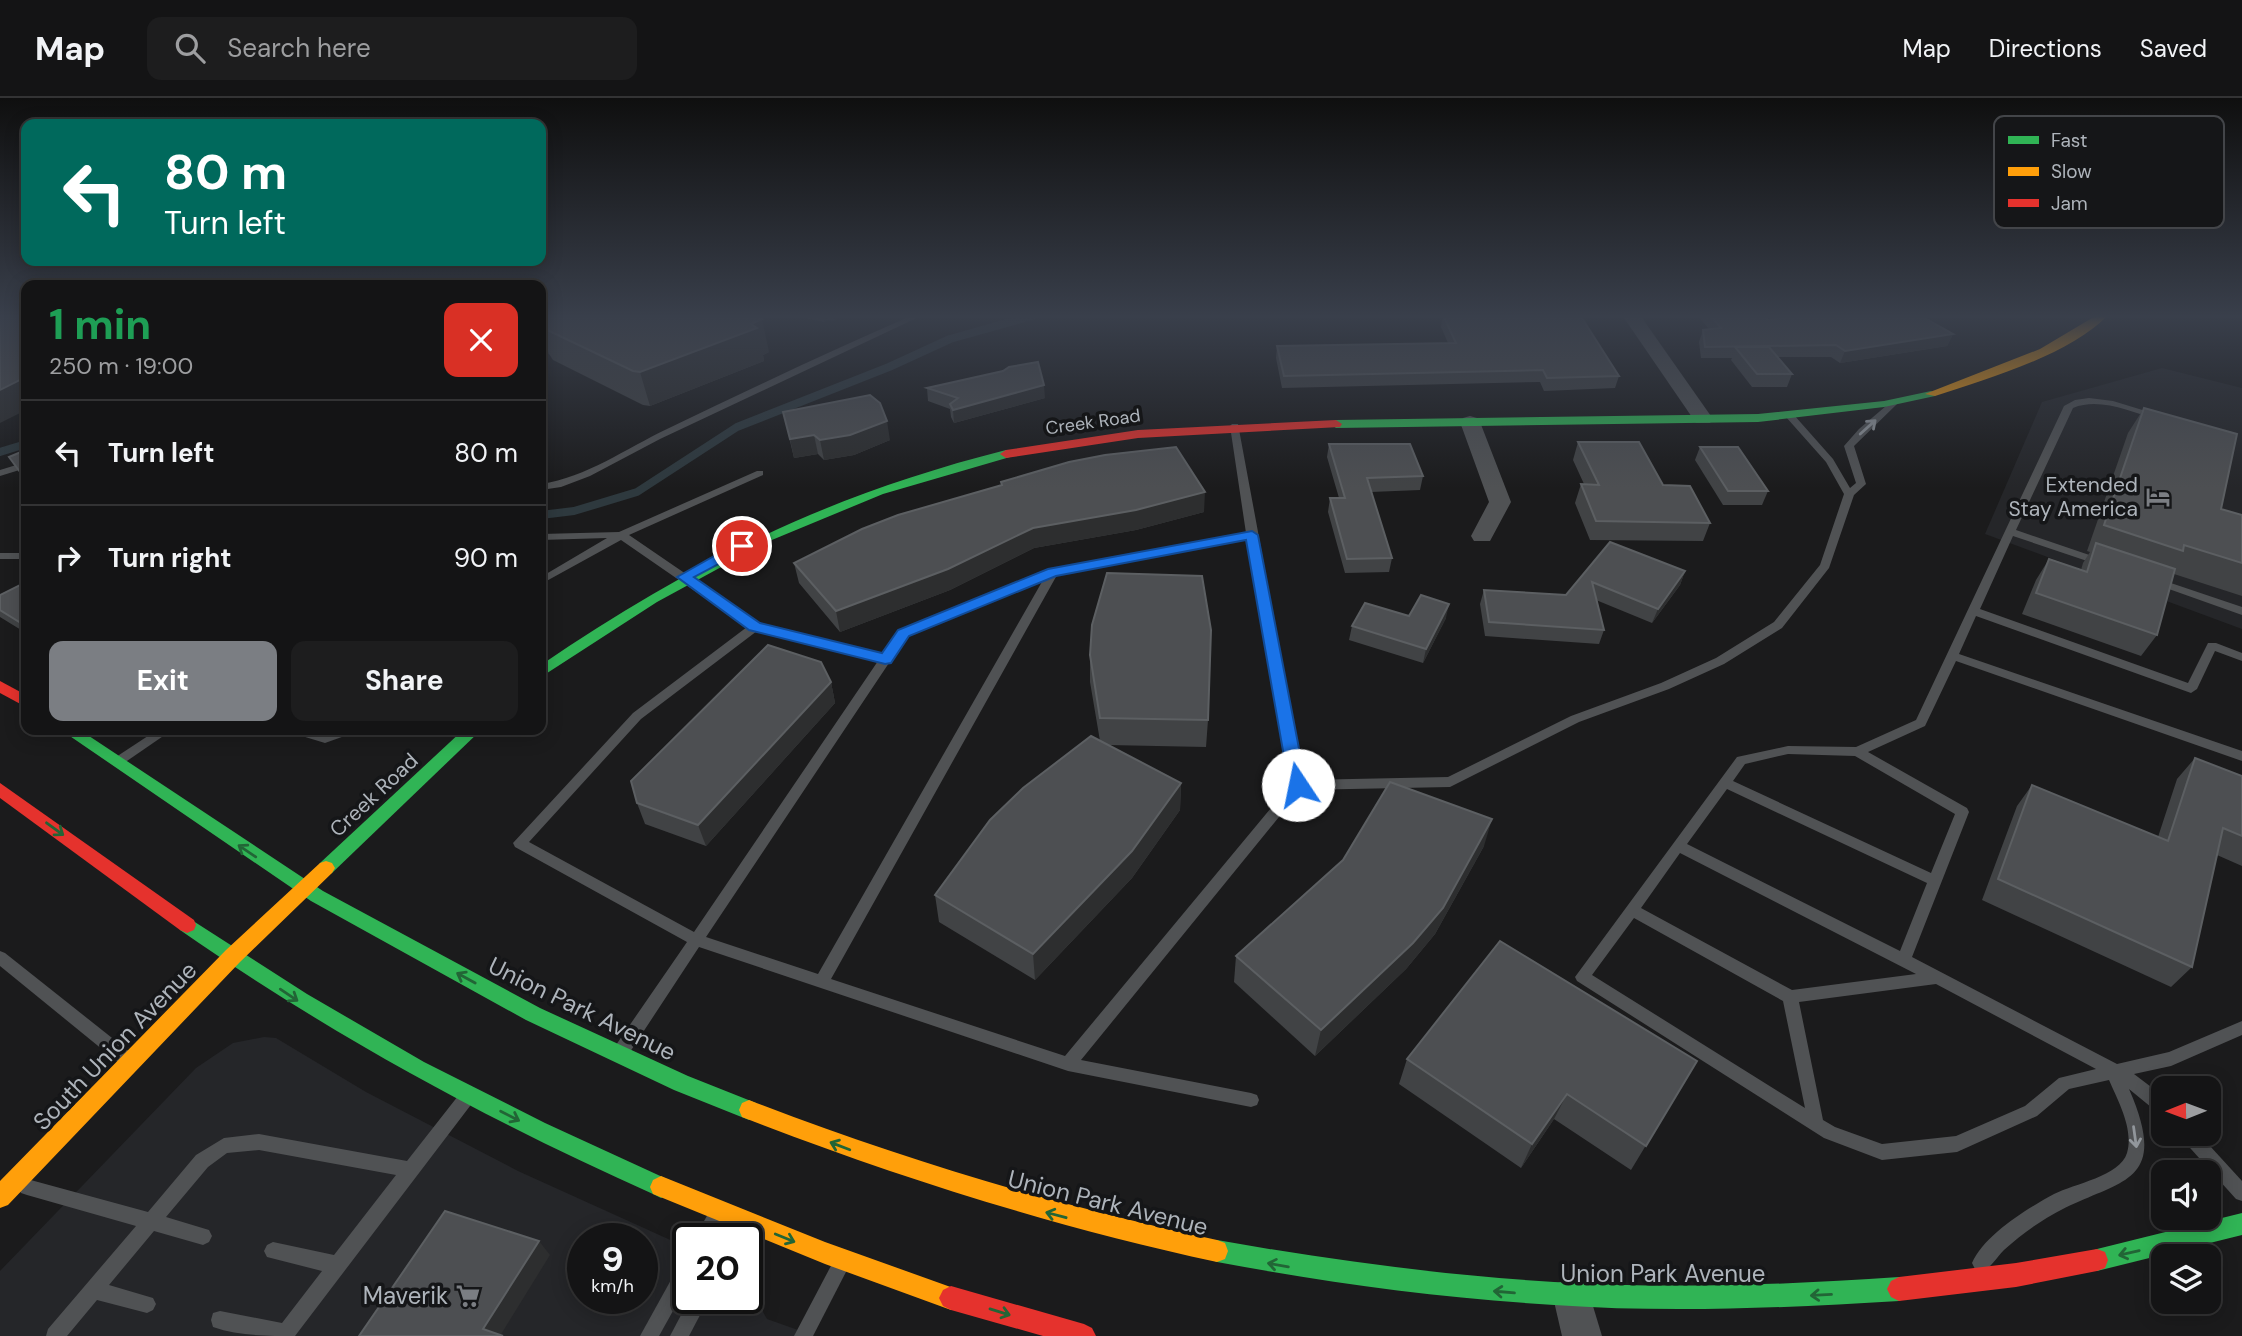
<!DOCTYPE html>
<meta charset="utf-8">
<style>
:root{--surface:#141415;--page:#1d1d1e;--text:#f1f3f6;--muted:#9d9ea0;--line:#333334;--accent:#7b7e83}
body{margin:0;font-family:"DM Sans",sans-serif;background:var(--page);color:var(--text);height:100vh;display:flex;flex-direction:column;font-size:26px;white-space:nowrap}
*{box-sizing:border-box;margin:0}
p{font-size:23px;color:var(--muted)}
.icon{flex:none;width:38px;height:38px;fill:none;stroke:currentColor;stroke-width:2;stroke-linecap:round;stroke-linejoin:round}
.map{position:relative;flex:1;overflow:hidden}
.sheet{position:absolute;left:21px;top:182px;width:525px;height:455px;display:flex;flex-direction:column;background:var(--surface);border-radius:14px;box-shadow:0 4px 18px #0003,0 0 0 2px var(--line)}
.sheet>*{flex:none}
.guide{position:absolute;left:21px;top:21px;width:525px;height:147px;border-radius:14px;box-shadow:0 4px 18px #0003,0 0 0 2px var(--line);background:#00695c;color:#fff;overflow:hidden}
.needle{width:46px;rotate:269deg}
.buttons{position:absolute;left:2151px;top:978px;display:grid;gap:14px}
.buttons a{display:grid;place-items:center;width:70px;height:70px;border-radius:14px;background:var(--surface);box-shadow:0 4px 18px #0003,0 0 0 2px var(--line);font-size:35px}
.speed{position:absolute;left:567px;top:1125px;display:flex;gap:14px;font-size:35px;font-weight:700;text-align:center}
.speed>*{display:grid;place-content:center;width:91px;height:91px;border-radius:50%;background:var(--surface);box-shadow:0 4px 18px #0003,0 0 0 2px var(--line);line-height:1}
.speed small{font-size:18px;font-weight:400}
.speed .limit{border:4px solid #111;border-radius:10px;background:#fff;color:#111}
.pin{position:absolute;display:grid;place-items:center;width:60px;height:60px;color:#fff;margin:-30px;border:4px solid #fff;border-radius:50%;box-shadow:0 2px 7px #0007}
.me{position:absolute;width:77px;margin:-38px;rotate:349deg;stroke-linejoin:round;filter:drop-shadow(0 0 5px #0008)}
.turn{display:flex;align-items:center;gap:24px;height:147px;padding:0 28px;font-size:32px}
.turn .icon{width:91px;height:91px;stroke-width:2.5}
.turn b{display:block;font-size:49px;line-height:60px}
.round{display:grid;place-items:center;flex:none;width:74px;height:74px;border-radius:14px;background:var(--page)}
.summary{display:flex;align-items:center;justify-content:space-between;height:119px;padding:0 28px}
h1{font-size:42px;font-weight:700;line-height:52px;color:#1e9e55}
.primary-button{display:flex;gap:14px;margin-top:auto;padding:14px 28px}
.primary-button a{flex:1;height:80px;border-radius:14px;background:var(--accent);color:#fff;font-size:28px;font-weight:700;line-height:80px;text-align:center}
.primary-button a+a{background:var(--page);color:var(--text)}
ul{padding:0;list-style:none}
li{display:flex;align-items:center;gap:21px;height:105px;padding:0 28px;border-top:2px solid var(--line)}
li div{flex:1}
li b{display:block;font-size:26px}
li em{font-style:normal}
header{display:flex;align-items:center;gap:42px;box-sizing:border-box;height:98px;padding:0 35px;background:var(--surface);border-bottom:2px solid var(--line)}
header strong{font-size:33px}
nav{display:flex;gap:38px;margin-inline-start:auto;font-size:24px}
.search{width:490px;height:63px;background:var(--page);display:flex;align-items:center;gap:18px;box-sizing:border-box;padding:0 24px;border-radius:14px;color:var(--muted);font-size:26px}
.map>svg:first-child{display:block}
</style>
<header>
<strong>Map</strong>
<div class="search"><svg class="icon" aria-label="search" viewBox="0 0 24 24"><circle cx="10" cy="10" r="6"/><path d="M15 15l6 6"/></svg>Search here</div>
<nav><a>Map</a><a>Directions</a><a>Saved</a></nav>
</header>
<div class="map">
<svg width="2242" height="1238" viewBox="0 0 2242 1238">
<rect width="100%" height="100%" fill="#1b1b1c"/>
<g fill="#252629" fill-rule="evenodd">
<polygon points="2162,270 2242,290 2242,531 1985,436 2042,304"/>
<path d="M264,939l12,1 90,54 152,79 170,77v50h59v-14l20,35 48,17h-815v-65l196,-203 37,-25zM583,1141h59v59h-59z"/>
</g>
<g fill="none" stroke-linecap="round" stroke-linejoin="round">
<g stroke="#2e393e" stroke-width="8">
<polyline points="0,354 26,346"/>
<polyline points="541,417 574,413 637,394 737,329 889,269 950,241 1035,217"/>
</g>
<g fill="#505254" fill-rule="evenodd">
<path d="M913,217h10l-263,124 -70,37 -29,11 -20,3v-6c46,-7 84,-35 126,-55 81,-39 163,-78 246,-114z"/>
<path d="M2089,300l24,3 49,15 -5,3c-27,-7 -57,-22 -84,-11l-57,122 91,31 1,2 -1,2h-8l-86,-29 -33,73 208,74 20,-40h8l26,10v8l-27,-10 -18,38 -6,4 -215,-77 -17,38 283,97v10l-286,-100 -31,65 -57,26 99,56 2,4 -57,145 205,107 52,-12 73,-31v14l-71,31 -37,8 29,22v18l-6,-2 -28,-23c46,105 -20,88 -87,132 -13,8 -26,18 -38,29 -8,8 -13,18 -23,22l-6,-3 -3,-6c12,-28 56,-55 82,-69 20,-10 66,-18 73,-41 7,-24 -9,-52 -18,-73l-40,9 -32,27 -80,36 -75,8 -58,-22 -247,-157 -2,-4 162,-220 51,-11 68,1 60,-27 148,-314 11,-6zM1788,656l67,2 100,58 -24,59 -198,-92 12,-17zM1727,691l200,94 -27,68 -213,-107zM1680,755l236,121 -124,16 -151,-82zM1634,820l149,83 22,107 -213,-133zM1936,886l160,85 -37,9 -34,28 -69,30 -74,8 -47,-17 -12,-7 -24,-118z"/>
<path d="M1893,302l5,3 -2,2 -42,41 12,38 -12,11 -25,73 -47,60 -58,36 -55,25 -90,33 -129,65 -149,3 -220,270 170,33 6,2 2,5 -2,5 -6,2 -183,-36 -369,-124 -71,108 -6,2 -6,-2 -2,-5 2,-5 71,-103 -172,-95 -2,-4 120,-130 114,-86 -126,-87 -80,44v-7l66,-39 -66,2v-6l78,-2 138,-61h6v4l-134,60 130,89 123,30 17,-24 150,-60 197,-37 -16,-107 2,-2h6l66,356 144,-3 123,-61 90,-33 55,-25 58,-36 46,-57 24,-71 -18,-32 -40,-45 5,-3 3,1 39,44 17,29 6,-5 -12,-37 15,-17zM1248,441l43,245 -226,272 -234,-77 226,-404zM1043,482l-225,394 -112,-37 201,-301zM757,533l121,30 -184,271 -165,-90 112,-123z"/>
<polygon points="26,364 26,370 0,378 0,372"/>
<rect x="0" y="455" width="26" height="6"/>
<polygon points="2156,480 2242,509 2242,517 2152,485 2151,483 2152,481"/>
<polygon points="157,632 172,632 124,665 116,665 114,662 116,659"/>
<polygon points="290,632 310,632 325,636 337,632 355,632 353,635 325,645 292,635"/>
<polygon points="0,853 5,855 131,955 133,960 131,965 125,967 119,965 0,868"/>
<path d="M464,996l6,2 2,5 -2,5 -175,230c-28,0 -56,0 -82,-9l-2,-7 2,-7 7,-2 62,12 40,-52 -55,-14 -3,-6 3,-6 6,-3 61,13 62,-80 -137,-25 -32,3 -19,14 -42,50 43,13 3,6 -3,6 -6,3 -49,-14 -45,54 44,13 3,6 -3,6 -6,3 -50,-13 -30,36h-21l2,-7 88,-103 -109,-31 -6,-2 -3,-6 3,-6 6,-2 121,33 48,-57 28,-17 35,-4 148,27 51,-65z"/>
<polygon points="2180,1036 2199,1036 2242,1083 2242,1103 2236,1101 2182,1041"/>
<polygon points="714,1113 720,1116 723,1122 713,1141 694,1141 708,1116"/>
<polygon points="688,1159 688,1186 659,1238 640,1238 682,1162"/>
<polygon points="839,1161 845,1164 848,1170 813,1238 794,1238 833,1164"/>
<polygon points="690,1200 709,1200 689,1238 670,1238"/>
</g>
<g fill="#505254" fill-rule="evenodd">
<polygon points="1622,217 1640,217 1713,321 1710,325 1696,325"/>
<polygon points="1470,318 1477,320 1480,324 1511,404 1490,443 1474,443 1471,438 1489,404 1460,324 1463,320"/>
<polygon points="1572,1180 1586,1185 1602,1238 1562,1238 1553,1199 1558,1185"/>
</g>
<g fill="#30b455" fill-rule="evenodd">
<polygon points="1931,293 1937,296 1935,298 1884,309 1758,324 1336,330 1330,326 1336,322 1758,316 1884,303"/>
<path d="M1006,352l6,4 -2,3 -127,37 -116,48 -110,60 -116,75v-12c151,-103 287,-170 465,-215z"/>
<polygon points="61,632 80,632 323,793 540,910 688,978 756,1005 759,1012 756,1019 749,1022 674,992 526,922 311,803"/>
<polygon points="463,632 481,632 332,775 326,777 320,775 317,770 320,765"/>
<path d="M187,819l120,77 117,68 121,61 124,57 3,7 -3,7 -8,4 -8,-4c-166,-74 -323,-160 -473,-264l-2,-5 2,-5z"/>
<polygon points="2242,1115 2242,1137 2097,1173 2089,1170 2086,1162 2089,1154 2097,1151"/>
<path d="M1217,1142c112,20 224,35 337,42 115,7 230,3 345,-5l8,4 4,8 -4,8 -8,4c-115,7 -230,12 -345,4 -114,-7 -225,-22 -337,-43l-8,-3 -3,-8 3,-8z"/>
</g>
<g fill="#ff9f0a" fill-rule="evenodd">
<path d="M2097,217h11c-38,40 -121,64 -173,81l-10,-2 115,-45z"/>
<polygon points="326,763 332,765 335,770 332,775 240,864 8,1107 0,1110 0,1083 226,852 320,765"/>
<path d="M749,1002c153,59 308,106 468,140l8,3 3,8 -3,8 -8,3c-163,-35 -320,-85 -475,-145l-3,-7 3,-7z"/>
<polygon points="661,1078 825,1144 959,1192 963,1200 959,1208 951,1212 825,1166 653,1096 650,1089 653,1082"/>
</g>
<g fill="#e5322d" fill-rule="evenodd">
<polygon points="1336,322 1342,326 1340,329 1138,340 1006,360 1000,356 1006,352 1138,332"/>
<polygon points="0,583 26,597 26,609 0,595"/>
<polygon points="0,685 194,822 196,827 194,832 187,835 180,832 0,700"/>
<polygon points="2097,1151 2105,1154 2108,1162 2105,1170 2097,1173 2016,1189 1899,1203 1891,1199 1887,1191 1891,1183 1899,1179 2016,1165"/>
<polygon points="951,1188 1084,1226 1092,1230 1096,1238 1043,1238 951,1212 943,1208 939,1200 943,1192"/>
</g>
</g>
<g fill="#414345">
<polygon points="541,217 769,254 763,257 764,263 650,308 643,307 553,262 549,256 541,257"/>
<polygon points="790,217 842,217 834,223 827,222 824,224"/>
<polygon points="1443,217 1619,278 1615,290 1544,293 1540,284 1282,290 1276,260 1277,248 1448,245 1441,229"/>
<polygon points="1697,217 1763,217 1768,222 1953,236 1947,248 1840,265 1831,259 1778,259 1792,276 1787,289 1752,289 1731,262 1732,260 1701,260 1699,244 1703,232 1709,231"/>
<polygon points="927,290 1045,300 954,325 951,319 950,311 928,303"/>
<polygon points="2144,310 2221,411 2242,417 2242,498 2174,476 2157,537 2141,558 2022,516 2036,482 2049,461 2081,472 2083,465 2090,454 2087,453 2128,335"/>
<polygon points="783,314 890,342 854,357 824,362 818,356 794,360"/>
<polygon points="1578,344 1663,387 1710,425 1703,443 1590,442 1575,405 1581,386 1584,386 1573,362"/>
<polygon points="1329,346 1423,378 1420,392 1371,394 1392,460 1389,474 1345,475 1328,414 1330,400 1339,400 1327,359"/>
<polygon points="1700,349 1768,393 1762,407 1723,407 1695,362"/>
<polygon points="1001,384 1204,414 1136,432 1034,450 950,492 840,534 799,485 794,465 1001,388"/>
<polygon points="1610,444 1685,473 1680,487 1652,525 1596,502 1604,532 1599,546 1485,538 1480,506 1484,492 1566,497"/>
<polygon points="26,484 26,535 0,519 0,497"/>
<polygon points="1409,518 1446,520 1423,565 1349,542 1352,528"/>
<polygon points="1090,557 1208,622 1206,649 1108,647 1181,685 1180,712 1132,780 1035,882 939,824 935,797 1100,643 1090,584"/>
<polygon points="831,584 835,605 706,748 645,726 637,705"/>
<polygon points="2195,660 2242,678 2242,768 2217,757 2192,869 2171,889 1982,802 2017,708 2032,687 2158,739 2177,681"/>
<polygon points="1484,748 1435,836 1406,871 1315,958 1234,884 1236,858"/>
<polygon points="1407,961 1697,963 1631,1072 1554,1021 1521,1070 1399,986"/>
</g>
<g fill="#2d2e2f">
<polygon points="823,217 826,217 827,222 824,224"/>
<polygon points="833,217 842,217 834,223"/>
<polygon points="762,221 769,254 763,257 764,263 650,308 640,274"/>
<polygon points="541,232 549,256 541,257"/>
<polygon points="1953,236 1947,248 1840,265 1845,253"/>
<polygon points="26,279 26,312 0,325 0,292"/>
<polygon points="1044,287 1045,300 954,325 953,312"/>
<polygon points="887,323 890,342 854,357 824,362 820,342"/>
<polygon points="814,337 818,356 794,360 790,341"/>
<polygon points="1205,394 1204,414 1136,432 1034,450 950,492 840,534 836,513 1033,430"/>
<polygon points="1685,473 1680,487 1652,525 1658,511"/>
<polygon points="1449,506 1446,520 1423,565 1426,551"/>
<polygon points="26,522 26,532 21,525"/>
<polygon points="831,584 835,605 706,748 698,727"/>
<polygon points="1181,685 1180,712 1132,780 1035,882 1033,856"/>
<polygon points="1492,721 1484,748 1435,836 1406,871 1315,958 1321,932"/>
<polygon points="1567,996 1554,1021 1521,1070 1532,1046"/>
<polygon points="539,1143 550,1157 500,1238 483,1231"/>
</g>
<g fill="#4d4f52" stroke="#5c5f62" stroke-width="2">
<polygon points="0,217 26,217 26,279 0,292"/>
<polygon points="541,217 753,217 762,221 751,226 757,230 640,274 633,273 541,229"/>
<polygon points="1443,217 1580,217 1619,278 1547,280 1543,272 1284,278 1277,248 1456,245"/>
<polygon points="1710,217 1763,217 1768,222 1803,217 1919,217 1953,236 1845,253 1836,247 1705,249 1703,232 1721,230"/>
<polygon points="1735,249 1769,249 1792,276 1757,276"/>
<polygon points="1038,264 1044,287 953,312 950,306 958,300 927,290 1003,273 1009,269"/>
<polygon points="870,297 880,305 887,323 850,337 820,342 814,337 790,341 783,314"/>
<polygon points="2144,310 2237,336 2221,411 2242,417 2242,465 2184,447 2183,453 2104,427"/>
<polygon points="1578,344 1639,344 1663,387 1690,388 1710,425 1596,423 1581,386 1599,387"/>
<polygon points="1329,346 1410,346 1423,378 1367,380 1392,460 1347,461 1330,400 1345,400"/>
<polygon points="26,349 26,382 9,359 21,354 21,351"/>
<polygon points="1176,349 1205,394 1136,412 1033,430 948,471 836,513 794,465 862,431 898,417 1002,387 1001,384 1069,364 1105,357"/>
<polygon points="1700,349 1738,349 1768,393 1728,393"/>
<polygon points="1610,444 1685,473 1658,511 1592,484 1604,532 1489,524 1484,492 1566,497"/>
<polygon points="2096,445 2175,471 2157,537 2036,495 2049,461 2087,474"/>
<polygon points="1107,475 1202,478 1211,532 1208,622 1100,620 1090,557 1092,527"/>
<polygon points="26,484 26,522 21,525 0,512 0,497"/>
<polygon points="1421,497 1449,506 1426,551 1352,528 1365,505 1409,518"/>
<polygon points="768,547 821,564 831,584 698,727 637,705 631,683"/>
<polygon points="1091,638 1181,685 1132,753 1033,856 935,797 990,722 1023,690"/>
<polygon points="2195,660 2242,678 2242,738 2223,730 2192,869 1998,781 2032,687 2168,743"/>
<polygon points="1390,684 1492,721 1443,810 1413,845 1321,932 1236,858 1343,762"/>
<polygon points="1500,843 1697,963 1646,1048 1567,996 1532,1046 1407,961"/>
<polygon points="445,1113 539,1143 483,1231 503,1238 359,1238"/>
</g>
<defs><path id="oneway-shaft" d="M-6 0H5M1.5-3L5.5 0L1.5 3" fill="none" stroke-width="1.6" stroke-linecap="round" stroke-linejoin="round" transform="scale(1.75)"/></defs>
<g stroke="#92979c">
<use href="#oneway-shaft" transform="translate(1868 329) rotate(-42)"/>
<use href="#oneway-shaft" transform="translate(2135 1039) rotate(82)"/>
</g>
<g stroke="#226536">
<use href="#oneway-shaft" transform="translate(55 731) rotate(36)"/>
<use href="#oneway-shaft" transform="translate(247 753) rotate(-146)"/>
<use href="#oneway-shaft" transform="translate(466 880) rotate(-151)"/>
<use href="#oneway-shaft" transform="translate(289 897) rotate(34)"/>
<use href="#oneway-shaft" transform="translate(510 1018) rotate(27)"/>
<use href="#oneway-shaft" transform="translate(840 1048) rotate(-159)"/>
<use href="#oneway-shaft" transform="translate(1056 1117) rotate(-165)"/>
<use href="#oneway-shaft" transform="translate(785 1140) rotate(22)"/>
<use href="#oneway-shaft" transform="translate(2129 1155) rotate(167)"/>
<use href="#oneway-shaft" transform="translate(1278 1167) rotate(-170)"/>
<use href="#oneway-shaft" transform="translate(1504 1194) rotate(-175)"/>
<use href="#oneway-shaft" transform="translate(1821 1197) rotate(177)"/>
<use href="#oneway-shaft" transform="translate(1000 1214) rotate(17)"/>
</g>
<linearGradient id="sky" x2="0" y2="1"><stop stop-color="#0f0f0f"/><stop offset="0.56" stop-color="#393f4b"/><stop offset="1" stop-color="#393f4b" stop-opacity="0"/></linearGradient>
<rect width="2242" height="390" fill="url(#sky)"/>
<polygon fill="#1a73e8" stroke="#114b97" stroke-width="2" points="1252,433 1258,437 1306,687 1298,693 1289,687 1246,442 1056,478 909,538 891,565 885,566 749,532 677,479 737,445 747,445 747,451 694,479 760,525 882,555 898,532 1048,471"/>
<defs>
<g id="hotel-bare" transform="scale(1.89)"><path d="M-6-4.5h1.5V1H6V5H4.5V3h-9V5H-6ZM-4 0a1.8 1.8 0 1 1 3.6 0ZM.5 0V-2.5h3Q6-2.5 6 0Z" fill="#7b7e83" stroke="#151618" stroke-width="2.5" paint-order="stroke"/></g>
<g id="supermarket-bare" transform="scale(1.89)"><path d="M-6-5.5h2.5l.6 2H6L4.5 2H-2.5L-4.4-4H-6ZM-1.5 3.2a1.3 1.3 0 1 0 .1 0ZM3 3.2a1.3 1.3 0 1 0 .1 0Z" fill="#7b7e83" stroke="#151618" stroke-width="2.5" paint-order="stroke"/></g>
</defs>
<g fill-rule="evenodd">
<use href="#hotel-bare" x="2158" y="399"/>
<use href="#supermarket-bare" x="468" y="1198"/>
</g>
<g text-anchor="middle" stroke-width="7" stroke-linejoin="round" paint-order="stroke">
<g font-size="18" fill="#aeb4bb" stroke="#151618">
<text transform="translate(1093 324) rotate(-8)" y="6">Creek Road</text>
</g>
<g font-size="21" fill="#aeb4bb" stroke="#151618" text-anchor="end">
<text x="2138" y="394">Extended<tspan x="2138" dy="24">Stay America</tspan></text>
</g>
<g font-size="21" fill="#aeb4bb" stroke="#151618">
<text transform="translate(374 697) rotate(-43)" y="7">Creek Road</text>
</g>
<g font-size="24" fill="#aeb4bb" stroke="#151618">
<text transform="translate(582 911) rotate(26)" y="8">Union Park Avenue</text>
<text transform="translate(115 948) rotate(-46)" y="8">South Union Avenue</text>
<text transform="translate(1108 1105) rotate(14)" y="8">Union Park Avenue</text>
<text x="1663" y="1184">Union Park Avenue</text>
</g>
<g font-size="24" fill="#aeb4bb" stroke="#151618" text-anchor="end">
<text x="448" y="1206">Maverik</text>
</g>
</g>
<rect x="1994" y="18" width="230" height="112" rx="10" fill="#151618" stroke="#434549" stroke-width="2"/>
<rect x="2008" y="38" width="31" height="8" fill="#30b455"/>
<rect x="2008" y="69" width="31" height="9" fill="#ff9f0a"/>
<rect x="2008" y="101" width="31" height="8" fill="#e5322d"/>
<g font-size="19" fill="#aeb4bb">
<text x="2051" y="49">Fast</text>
<text x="2051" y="80">Slow</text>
<text x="2051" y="112">Jam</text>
</g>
</svg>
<div class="buttons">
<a><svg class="needle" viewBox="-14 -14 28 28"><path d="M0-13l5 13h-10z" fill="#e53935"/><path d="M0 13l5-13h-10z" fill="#9d9ea0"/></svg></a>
<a><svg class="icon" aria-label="sound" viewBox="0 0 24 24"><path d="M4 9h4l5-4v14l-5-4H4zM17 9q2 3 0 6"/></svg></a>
<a><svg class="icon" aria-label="layers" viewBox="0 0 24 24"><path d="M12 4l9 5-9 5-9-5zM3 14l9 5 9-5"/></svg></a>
</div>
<div class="speed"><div>9<small>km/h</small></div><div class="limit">20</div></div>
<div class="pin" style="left:742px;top:448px;background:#d93025"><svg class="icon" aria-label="arrive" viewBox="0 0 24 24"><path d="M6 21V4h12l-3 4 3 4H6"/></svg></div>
<svg class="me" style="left:1298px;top:687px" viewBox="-20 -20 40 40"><circle r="19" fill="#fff"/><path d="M0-13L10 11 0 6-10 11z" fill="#1a73e8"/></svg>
<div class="guide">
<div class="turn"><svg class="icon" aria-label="left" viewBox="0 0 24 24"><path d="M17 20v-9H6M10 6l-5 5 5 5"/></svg><div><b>80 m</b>Turn left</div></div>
</div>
<section class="sheet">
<div class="summary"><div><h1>1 min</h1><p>250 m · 19:00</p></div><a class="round" style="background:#d93025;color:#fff"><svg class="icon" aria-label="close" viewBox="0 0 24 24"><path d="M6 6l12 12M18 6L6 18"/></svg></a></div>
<ul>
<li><svg class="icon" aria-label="left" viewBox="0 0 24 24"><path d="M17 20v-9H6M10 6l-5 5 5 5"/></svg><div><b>Turn left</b></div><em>80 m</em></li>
<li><svg class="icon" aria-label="right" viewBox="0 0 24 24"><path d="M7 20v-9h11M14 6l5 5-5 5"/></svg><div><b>Turn right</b></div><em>90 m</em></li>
</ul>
<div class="primary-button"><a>Exit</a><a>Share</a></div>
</section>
</div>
